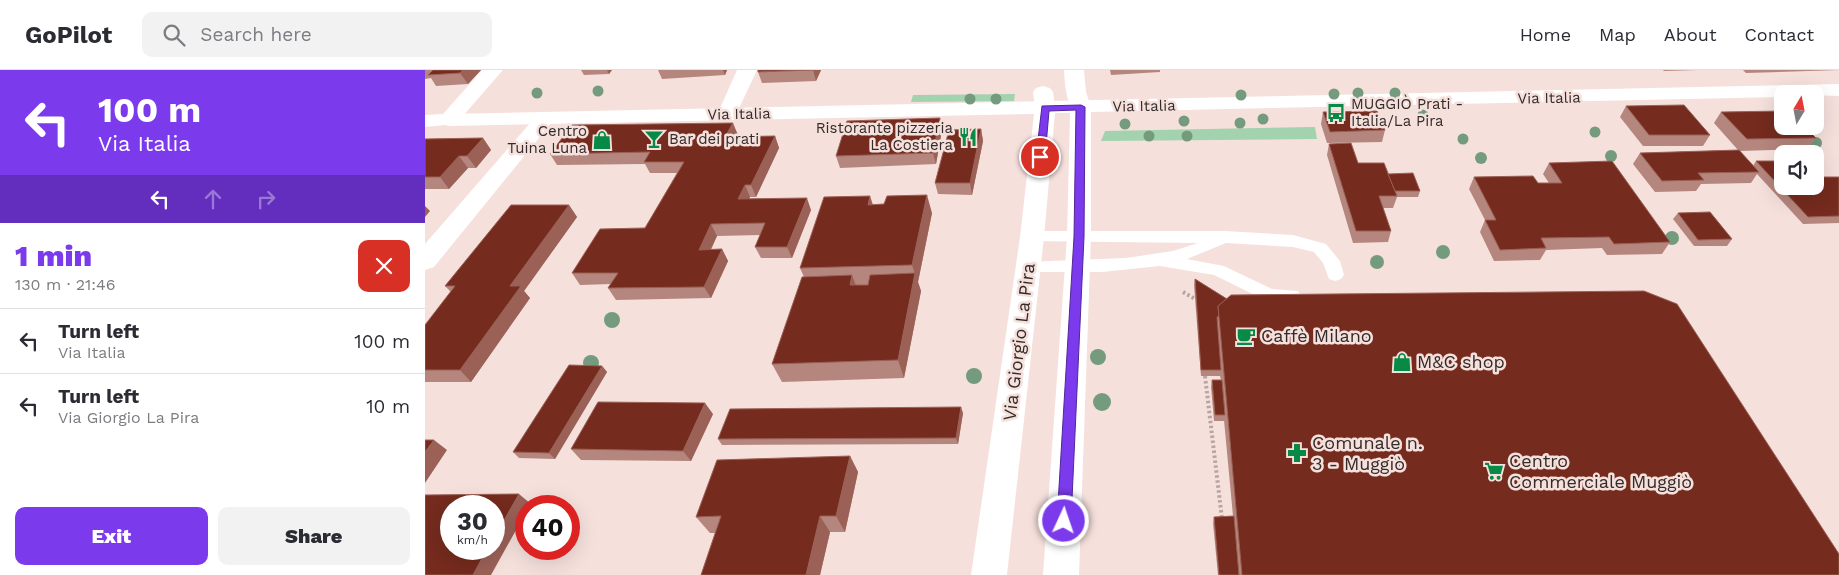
<!DOCTYPE html>
<meta charset="utf-8">
<style>
:root{--surface:#fff;--page:#f2f2f3;--text:#2b2b33;--muted:#7c7c81;--line:#e1e1e2;--accent:#7c3aed}
body{margin:0;font-family:"Work Sans",sans-serif;background:var(--page);color:var(--text);height:100vh;display:flex;flex-direction:column;font-size:19px;white-space:nowrap}
*{box-sizing:border-box;margin:0}
p{font-size:16px;color:var(--muted)}
.icon{flex:none;width:28px;height:28px;fill:none;stroke:currentColor;stroke-width:2;stroke-linecap:round;stroke-linejoin:round}
.map{position:relative;flex:1;overflow:hidden}
.details{display:flex;flex-direction:column;background:var(--surface);width:425px}
.details>*{flex:none}
.guide{background:#7c3aed;color:#fff;overflow:hidden}
.needle{width:32px;rotate:10deg}
.controls{position:absolute;left:1349px;top:15px;display:grid;gap:10px}
.controls a{display:grid;place-items:center;width:50px;height:50px;border-radius:10px;background:var(--surface);box-shadow:0 5px 20px #0002;font-size:25px}
.speed{position:absolute;left:15px;top:425px;display:flex;gap:10px;font-size:25px;font-weight:700;text-align:center}
.speed>*{display:grid;place-content:center;width:65px;height:65px;border-radius:50%;background:var(--surface);box-shadow:0 5px 20px #0002;line-height:1}
.speed small{font-size:12px;font-weight:400}
.speed .limit{border:8px solid #d22;background:#fff;color:#111}
.pin{position:absolute;display:grid;place-items:center;width:42px;height:42px;color:#fff;margin:-21px;border:2px solid #fff;border-radius:50%;box-shadow:0 1px 5px #0007}
.me{position:absolute;width:55px;margin:-28px;rotate:3deg;stroke-linejoin:round;filter:drop-shadow(0 0 4px #0008)}
.turn{display:flex;align-items:center;gap:18px;height:105px;padding:0 15px;font-size:22px}
.turn .icon{width:65px;height:65px;stroke-width:2.5}
.turn b{display:block;font-size:35px;line-height:42px}
.lanes{display:flex;align-items:center;height:48px;padding:0 15px;background:#0003;justify-content:center;gap:25px;direction:ltr}
.lanes .off{opacity:.35}
.round{display:grid;place-items:center;flex:none;width:52px;height:52px;border-radius:10px;background:var(--page)}
.headline{display:flex;align-items:center;justify-content:space-between;height:85px;padding:0 15px}
h1{font-size:30px;font-weight:800;line-height:38px;color:var(--accent)}
.primary-button{display:flex;gap:10px;margin-top:auto;padding:10px 15px}
.primary-button a{flex:1;height:58px;border-radius:10px;background:var(--accent);color:#fff;font-size:20px;font-weight:800;line-height:58px;text-align:center}
.primary-button a+a{background:var(--page);color:var(--text)}
ul{padding:0;list-style:none}
li{display:flex;align-items:center;gap:15px;height:65px;padding:0 15px;border-top:1px solid var(--line)}
li div{flex:1}
li b{display:block;font-size:19px}
li em{font-style:normal}
header{display:flex;align-items:center;gap:30px;box-sizing:border-box;height:70px;padding:0 25px;background:var(--surface);border-bottom:1px solid var(--line)}
header strong{font-size:24px}
nav{display:flex;gap:28px;margin-inline-start:auto;font-size:18px}
.search{width:350px;height:45px;background:var(--page);display:flex;align-items:center;gap:12px;box-sizing:border-box;padding:0 18px;border-radius:10px;color:var(--muted);font-size:19px}
main{display:flex;flex:1;min-height:0}
.map>svg:first-child{display:block}
</style>
<header>
<strong>GoPilot</strong>
<div class="search"><svg class="icon" aria-label="search" viewBox="0 0 24 24"><circle cx="10" cy="10" r="6"/><path d="M15 15l6 6"/></svg>Search here</div>
<nav><a>Home</a><a>Map</a><a>About</a><a>Contact</a></nav>
</header>
<main>
<section class="details">
<div class="guide">
<div class="turn"><svg class="icon" aria-label="left" viewBox="0 0 24 24"><path d="M17 20v-9H6M10 6l-5 5 5 5"/></svg><div><b>100 m</b>Via Italia</div></div>
<div class="lanes"><svg class="icon" aria-label="left" viewBox="0 0 24 24"><path d="M17 20v-9H6M10 6l-5 5 5 5"/></svg><svg class="icon off" aria-label="ahead" viewBox="0 0 24 24"><path d="M12 20V5M6 11l6-6 6 6"/></svg><svg class="icon off" aria-label="right" viewBox="0 0 24 24"><path d="M7 20v-9h11M14 6l5 5-5 5"/></svg></div>
</div>
<div class="headline"><div><h1>1 min</h1><p>130 m · 21:46</p></div><a class="round" style="background:#d93025;color:#fff"><svg class="icon" aria-label="close" viewBox="0 0 24 24"><path d="M6 6l12 12M18 6L6 18"/></svg></a></div>
<ul>
<li><svg class="icon" aria-label="left" viewBox="0 0 24 24"><path d="M17 20v-9H6M10 6l-5 5 5 5"/></svg><div><b>Turn left</b><p>Via Italia</p></div><em>100 m</em></li>
<li><svg class="icon" aria-label="left" viewBox="0 0 24 24"><path d="M17 20v-9H6M10 6l-5 5 5 5"/></svg><div><b>Turn left</b><p>Via Giorgio La Pira</p></div><em>10 m</em></li>
</ul>
<div class="primary-button"><a>Exit</a><a>Share</a></div>
</section>
<div class="map">
<svg width="1414" height="505" viewBox="0 0 1414 505">
<rect width="100%" height="100%" fill="#f5e0dc"/>
<g fill="#a2d2ae">
<polygon points="590,24 589,31 486,32 488,25"/>
<polygon points="890,57 892,69 676,71 680,61"/>
</g>
<g fill="none" stroke-linecap="round" stroke-linejoin="round">
<g stroke="#b6a5a2" stroke-width="4" stroke-dasharray="2.5 2.5" stroke-linecap="butt">
<polyline points="758,222 770,229"/>
<polyline points="780,306 797,449"/>
</g>
<polygon fill="#fff" fill-rule="evenodd" points="607,161 800,161 868,165 901,174 915,191 919,205 916,209 910,211 904,209 898,193 889,182 868,177 801,173 762,189 799,196 847,219 873,221 876,226 873,231 844,232 789,205 735,196 677,202 604,202 598,200 595,196 598,192 701,188 748,181 773,173 601,171 599,167 601,163"/>
<g fill="#fff" fill-rule="evenodd">
<polygon points="57,0 78,0 31,54 0,57 0,45 18,44"/>
<polygon points="312,0 332,0 309,49 302,51 295,49 292,45"/>
<path d="M639,0h20l2,22 5,15 -3,4 -7,2 -7,-2c-9,-12 -9,-27 -10,-41z"/>
<polygon points="618,16 625,18 628,22 630,38 627,42 620,44 613,42 610,38 608,22 611,18"/>
<polygon points="120,42 127,44 131,48 127,52 9,197 0,200 0,174 113,44"/>
</g>
<polygon fill="#fff" fill-rule="evenodd" points="1414,14 1414,26 1358,24 1358,27 666,42 666,167 654,505 618,505 642,167 645,43 630,43 619,167 582,505 546,505 595,167 609,44 24,56 17,54 13,50 17,46 24,44"/>
</g>
<g fill="#759b7e">
<circle cx="173" cy="21" r="5.5"/>
<circle cx="112" cy="23" r="5.5"/>
<circle cx="933" cy="23" r="5.5"/>
<circle cx="970" cy="23" r="5.5"/>
<circle cx="909" cy="24" r="5.5"/>
<circle cx="816" cy="25" r="5.5"/>
<circle cx="545" cy="29" r="5.5"/>
<circle cx="571" cy="29" r="5.5"/>
<circle cx="998" cy="45" r="5.5"/>
<circle cx="838" cy="49" r="5.5"/>
<circle cx="759" cy="51" r="5.5"/>
<circle cx="815" cy="53" r="5.5"/>
<circle cx="700" cy="54" r="5.5"/>
<circle cx="1170" cy="62" r="5.5"/>
<circle cx="724" cy="66" r="5.5"/>
<circle cx="762" cy="66" r="5.5"/>
<circle cx="1038" cy="69" r="5.5"/>
<circle cx="1391" cy="73" r="6"/>
<circle cx="1186" cy="86" r="6"/>
<circle cx="1056" cy="88" r="6"/>
<circle cx="1247" cy="168" r="7"/>
<circle cx="1018" cy="182" r="7"/>
<circle cx="952" cy="192" r="7"/>
<circle cx="187" cy="250" r="8"/>
<circle cx="673" cy="287" r="8"/>
<circle cx="166" cy="293" r="8"/>
<circle cx="549" cy="306" r="8"/>
<circle cx="677" cy="332" r="9"/>
</g>
<g fill="#b5867d">
<polygon points="0,0 56,0 43,14 11,16 6,8 0,9"/>
<polygon points="156,0 187,0 184,4 159,5"/>
<polygon points="233,0 302,0 300,5 237,9"/>
<polygon points="396,0 391,11 337,13 333,2"/>
<polygon points="685,0 735,0 735,2 686,5"/>
<polygon points="1238,0 1273,0 1239,1"/>
<polygon points="1318,0 1414,0 1321,3"/>
<polygon points="1201,36 1285,65 1278,76 1218,76 1195,47"/>
<polygon points="898,42 960,60 957,72 902,73 896,54"/>
<polygon points="1296,42 1391,68 1382,79 1314,81 1328,96 1331,91 1358,116 1414,107 1414,153 1378,154 1332,104 1326,113 1276,114 1271,121 1230,122 1208,94 1215,83 1313,80 1289,53"/>
<polygon points="556,59 558,71 547,125 513,124 510,113"/>
<polygon points="517,60 511,94 415,98 411,86"/>
<polygon points="313,65 312,67 350,66 354,78 331,127 325,127 324,129 386,140 367,188 336,188 330,177 335,165 292,166 286,180 297,179 303,191 286,228 191,230 183,218 186,214 155,215 147,203 220,158 252,103 225,103 220,94 132,95 125,84"/>
<polygon points="58,68 66,80 51,98 43,98 24,119 0,119 0,69"/>
<polygon points="904,74 933,93 963,104 995,121 993,127 972,127 968,138 958,138 966,161 963,172 928,173 902,85"/>
<polygon points="1124,93 1245,172 1237,184 1182,185 1177,178 1121,180 1115,190 1069,191 1055,162 1060,150 1044,119 1049,107 1113,113 1124,113 1118,104"/>
<polygon points="459,134 507,143 493,212 496,221 479,308 357,312 347,294 379,207 375,198 448,135"/>
<polygon points="144,135 152,147 99,221 105,228 46,312 0,312 0,255 26,222 20,216"/>
<polygon points="1253,143 1307,169 1302,176 1269,176 1248,149"/>
<polygon points="770,209 802,229 1414,505 793,505 788,453 789,447 808,446 799,350 799,351 789,351 786,317 787,310 796,310 795,306 776,306 769,215"/>
<polygon points="177,296 182,302 130,389 94,388 88,382"/>
<polygon points="538,343 533,374 297,375 293,369"/>
<polygon points="288,344 266,391 156,390 146,379"/>
<polygon points="425,386 433,402 420,462 405,462 395,505 276,505 290,463 285,463 271,447"/>
</g>
<g fill="#9b6157">
<polygon points="38,0 56,0 43,14 35,3"/>
<polygon points="182,0 187,0 184,4"/>
<polygon points="298,0 302,0 300,5"/>
<polygon points="388,0 396,0 391,11"/>
<polygon points="515,48 517,60 511,94 508,83"/>
<polygon points="308,53 313,65 305,78 300,67"/>
<polygon points="556,59 558,71 547,125 545,113"/>
<polygon points="350,66 354,78 331,127 326,115"/>
<polygon points="58,68 66,80 51,98 42,86"/>
<polygon points="34,86 43,98 24,119 15,107"/>
<polygon points="320,115 325,127 319,140 313,129"/>
<polygon points="502,125 507,143 493,212 496,221 479,308 473,290 490,204 487,195"/>
<polygon points="445,126 451,144 443,135"/>
<polygon points="382,128 386,140 367,188 362,177"/>
<polygon points="144,135 152,147 99,221 105,228 46,312 35,300 85,216"/>
<polygon points="0,136 5,141 0,147"/>
<polygon points="286,154 292,166 280,191 274,180"/>
<polygon points="297,179 303,191 286,228 279,217"/>
<polygon points="427,205 434,224 425,215"/>
<polygon points="177,296 182,302 130,389 124,383"/>
<polygon points="280,333 288,344 266,391 258,381"/>
<polygon points="536,337 538,343 533,374 531,368"/>
<polygon points="9,370 22,380 0,413 0,382"/>
<polygon points="425,386 433,402 420,462 411,446"/>
<polygon points="94,424 106,434 104,436 101,436 101,442 66,505 48,505 62,479 69,479 69,468"/>
<polygon points="395,446 405,462 395,505 381,505"/>
</g>
<g fill="#752b1e" stroke="#9b6157">
<polygon points="8,0 38,0 35,3 3,5"/>
<polygon points="333,0 388,0 333,2"/>
<polygon points="1259,35 1285,65 1224,65 1201,36"/>
<polygon points="952,41 960,60 905,62 898,42"/>
<polygon points="1358,41 1358,56 1379,56 1391,68 1322,69 1296,42"/>
<polygon points="515,48 508,83 411,86 422,51"/>
<polygon points="308,53 300,67 350,66 326,115 320,115 313,129 382,128 362,177 330,177 340,153 286,154 274,180 297,179 279,217 183,218 193,203 147,203 175,159 220,158 259,92 219,92 225,82 125,84 147,55"/>
<polygon points="556,59 545,113 510,113 524,60"/>
<polygon points="58,68 42,86 34,86 15,107 0,107 0,69"/>
<polygon points="926,73 933,93 959,93 972,126 954,126 966,161 931,161 904,74"/>
<polygon points="1314,80 1334,102 1273,103 1279,110 1237,111 1215,83"/>
<polygon points="1187,91 1245,172 1189,174 1184,167 1116,168 1121,178 1075,180 1060,150 1071,150 1049,107 1108,106 1113,113 1137,113 1124,93"/>
<polygon points="1331,91 1358,91 1358,116 1390,116 1390,107 1414,107 1414,146 1383,147"/>
<polygon points="988,103 995,121 970,121 963,104"/>
<polygon points="502,125 487,195 375,198 399,127 445,126 443,135 459,134 462,126"/>
<polygon points="86,135 144,135 85,216 96,216 35,300 0,300 0,255 30,216 20,216"/>
<polygon points="1285,142 1307,169 1273,170 1253,143"/>
<polygon points="490,203 473,290 347,294 377,207 427,205 425,215 443,215 445,205"/>
<polygon points="770,209 802,229 793,236 794,246 792,247 796,300 776,300"/>
<polygon points="1219,221 1252,234 1414,484 1414,505 817,505 793,236 806,225"/>
<polygon points="144,295 177,296 124,383 88,382"/>
<polygon points="787,310 797,310 800,345 790,345"/>
<polygon points="173,332 280,333 258,381 146,379"/>
<polygon points="536,337 531,368 293,369 305,339"/>
<polygon points="0,370 9,370 0,382"/>
<polygon points="425,386 411,446 395,446 381,505 276,505 296,446 271,447 292,390"/>
<polygon points="94,424 69,468 69,436 26,436 26,479 62,479 48,505 0,505 0,425"/>
<polygon points="809,446 814,505 794,505 789,447"/>
</g>
<polygon fill="#7c3aed" stroke="#51269a" points="656,35 660,37 659,167 646,451 644,455 639,457 634,455 632,451 649,167 651,40 624,41 620,87 615,90 611,87 617,36"/>
<defs>
<g id="bus-bare" transform="scale(1.5)"><path d="M-5-6H5V4H4V6H2V4H-2V6H-4V4H-5ZM-3.5-4V0h7V-4ZM-3.5 1.2v1.5H-2V1.2ZM2 1.2v1.5H3.5V1.2Z" fill="#078a46" stroke="#f5e0dc" stroke-width="2.5" paint-order="stroke"/></g>
<g id="restaurant-bare" transform="scale(1.5)"><path d="M-5-6h1v4h1v-4h1v4h1v-4h1v5L-1.5 .5V6h-2V.5L-5-1ZM5-6V6H3V1.5H1.5Q1.5-4 5-6Z" fill="#078a46" stroke="#f5e0dc" stroke-width="2.5" paint-order="stroke"/></g>
<g id="bar-bare" transform="scale(1.5)"><path d="M-6-5H6L.8 .8V4.5H3.5V6h-7V4.5H-.8V.8Z" fill="#078a46" stroke="#f5e0dc" stroke-width="2.5" paint-order="stroke"/></g>
<g id="shop-bare" transform="scale(1.5)"><path d="M-5-2.5h2.3a2.7 3.5 0 0 1 5.4 0H5L5.5 6h-11ZM-1.5-2.5h3a1.5 2.3 0 0 0-3 0Z" fill="#078a46" stroke="#f5e0dc" stroke-width="2.5" paint-order="stroke"/></g>
<g id="cafe-bare" transform="scale(1.5)"><path d="M-5.5-4.5H6V0H3Q3 3.5 0 3.5H-2.5Q-5.5 3.5-5.5 0ZM3-3.2v2h1.7v-2ZM-6 4.5H4V6H-6Z" fill="#078a46" stroke="#f5e0dc" stroke-width="2.5" paint-order="stroke"/></g>
<g id="pharmacy-bare" transform="scale(1.5)"><path d="M-2-6h4v4h4v4h-4v4h-4v-4h-4v-4h4Z" fill="#078a46" stroke="#f5e0dc" stroke-width="2.5" paint-order="stroke"/></g>
<g id="supermarket-bare" transform="scale(1.5)"><path d="M-6-5.5h2.5l.6 2H6L4.5 2H-2.5L-4.4-4H-6ZM-1.5 3.2a1.3 1.3 0 1 0 .1 0ZM3 3.2a1.3 1.3 0 1 0 .1 0Z" fill="#078a46" stroke="#f5e0dc" stroke-width="2.5" paint-order="stroke"/></g>
</defs>
<g fill-rule="evenodd">
<use href="#bus-bare" x="911" y="43"/>
<use href="#restaurant-bare" x="543" y="67"/>
<use href="#bar-bare" x="229" y="69"/>
<use href="#shop-bare" x="177" y="70"/>
<use href="#cafe-bare" x="821" y="266"/>
<use href="#shop-bare" x="977" y="292"/>
<use href="#pharmacy-bare" x="872" y="383"/>
<use href="#supermarket-bare" x="1069" y="401"/>
</g>
<g text-anchor="middle" stroke-width="5" stroke-linejoin="round" paint-order="stroke">
<g font-size="15" fill="#332b2a" stroke="#f5e0dc">
<text transform="translate(1124 28) rotate(-1)" y="5">Via Italia</text>
<text transform="translate(719 36) rotate(-1)" y="5">Via Italia</text>
<text transform="translate(314 44) rotate(-1)" y="5">Via Italia</text>
</g>
<g font-size="15" fill="#332b2a" stroke="#f5e0dc" text-anchor="start">
<text x="926" y="39">MUGGIÒ Prati -<tspan x="926" dy="17">Italia/La Pira</tspan></text>
<text x="528" y="63" text-anchor="end">Ristorante pizzeria<tspan x="528" dy="17">La Costiera</tspan></text>
<text x="162" y="66" text-anchor="end">Centro<tspan x="162" dy="17">Tuina Luna</tspan></text>
<text x="244" y="74">Bar dei prati</text>
</g>
<g font-size="18" fill="#332b2a" stroke="#f5e0dc" text-anchor="start">
<text x="836" y="272">Caffè Milano</text>
<text x="992" y="298">M&amp;C shop</text>
<text x="887" y="379">Comunale n.<tspan x="887" dy="21">3 - Muggiò</tspan></text>
<text x="1084" y="397">Centro<tspan x="1084" dy="21">Commerciale Muggiò</tspan></text>
</g>
<g font-size="18" fill="#332b2a" stroke="#f5e0dc">
<text transform="translate(594 272) rotate(-83)" y="6">Via Giorgio La Pira</text>
</g>
</g>
</svg>
<div class="controls">
<a><svg class="needle" viewBox="-14 -14 28 28"><path d="M0-13l5 13h-10z" fill="#e53935"/><path d="M0 13l5-13h-10z" fill="#7c7c81"/></svg></a>
<a><svg class="icon" aria-label="sound" viewBox="0 0 24 24"><path d="M4 9h4l5-4v14l-5-4H4zM17 9q2 3 0 6"/></svg></a>
</div>
<div class="speed"><div>30<small>km/h</small></div><div class="limit">40</div></div>
<div class="pin" style="left:615px;top:87px;background:#d93025"><svg class="icon" aria-label="arrive" viewBox="0 0 24 24"><path d="M6 21V4h12l-3 4 3 4H6"/></svg></div>
<svg class="me" style="left:639px;top:451px" viewBox="-20 -20 40 40"><circle r="17" fill="#7c3aed" stroke="#fff" stroke-width="3"/><path d="M0-11L8 9 0 5-8 9z" fill="#fff"/></svg>
</div>
</main>
